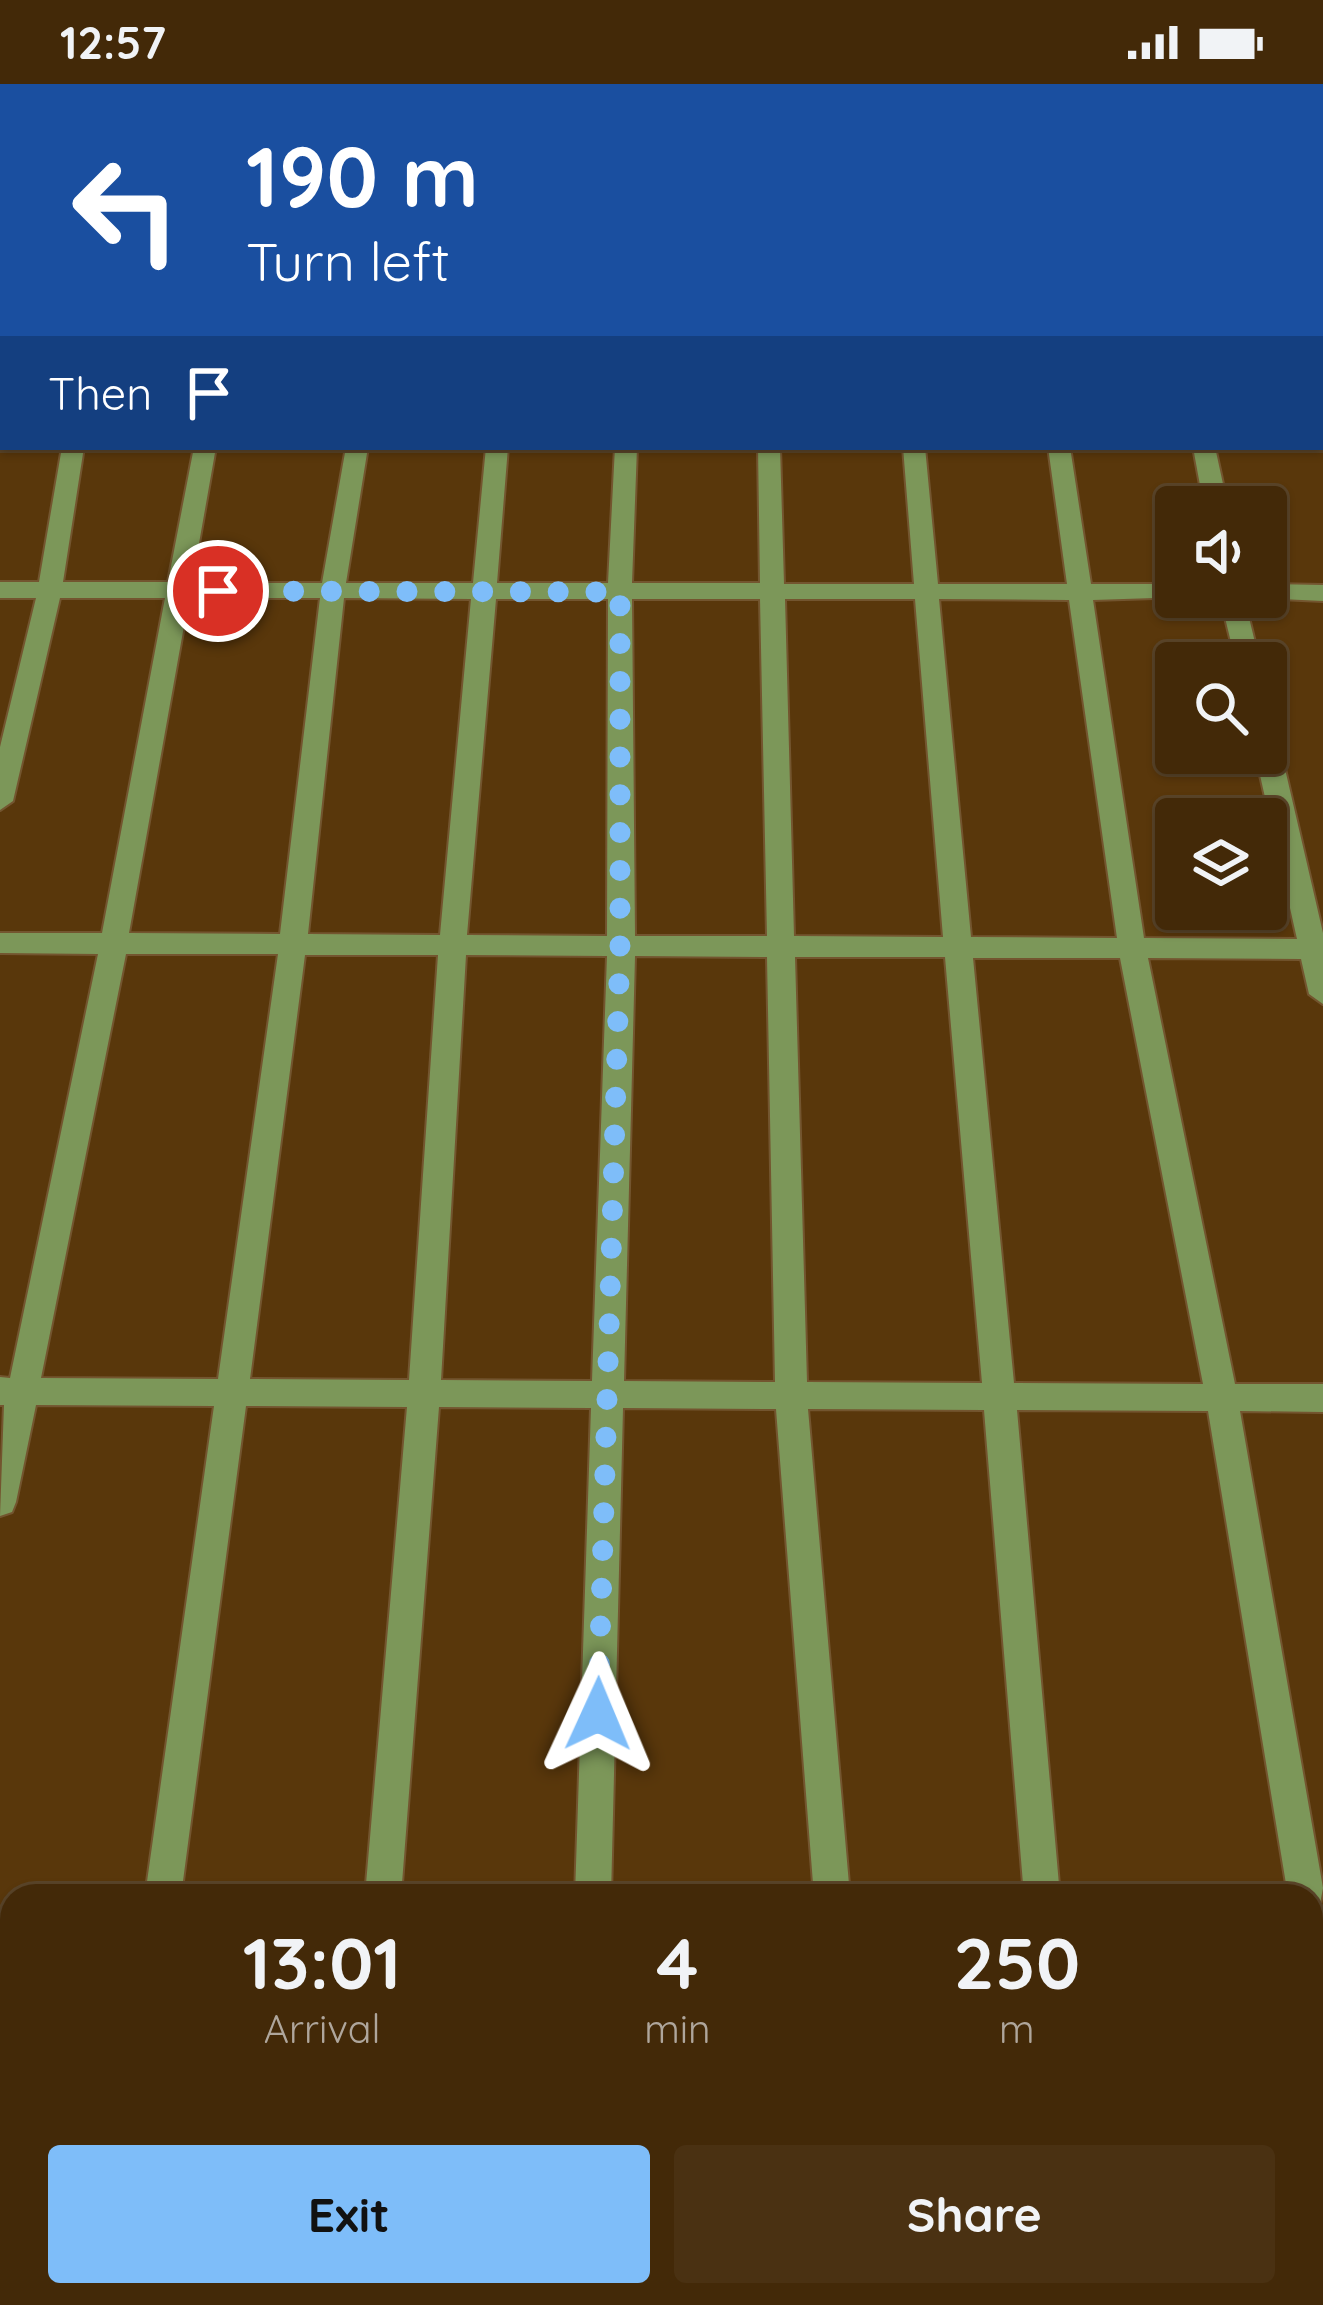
<!DOCTYPE html>
<style>
:root{--surface:#432908;--page:#4a3112;--text:#f1f3f6;--muted:#afa69c;--line:#5b4529;--accent:#7ebdf9}
body{margin:0;font-family:Quicksand,sans-serif;background:var(--page);color:var(--text);height:100vh;display:flex;flex-direction:column;font-size:45px;white-space:nowrap}
*{box-sizing:border-box;margin:0}
p{font-size:39px;color:var(--muted)}
.icon{flex:none;width:66px;height:66px;fill:none;stroke:currentColor;stroke-width:2;stroke-linecap:round;stroke-linejoin:round}
.map{position:relative;flex:1;overflow:hidden}
.side{position:absolute;left:0px;top:1800px;width:1323px;height:423px;display:flex;flex-direction:column;background:var(--surface);border-radius:36px 36px 0 0;box-shadow:0 3px 9px #0004,0 0 0 3px var(--line)}
.side>*{flex:none}
.banner{position:absolute;left:0px;top:0px;width:1323px;height:366px;box-shadow:0 3px 9px #0004,0 0 0 3px var(--line);background:#1a4fa0;color:#fff;overflow:hidden}
.fabs{position:absolute;left:1155px;top:402px;display:grid;gap:24px}
.fabs a{display:grid;place-items:center;width:132px;height:132px;border-radius:12px;background:var(--surface);box-shadow:0 3px 9px #0004,0 0 0 3px var(--line);font-size:60px}
.pin{position:absolute;display:grid;place-items:center;width:102px;height:102px;color:#fff;margin:-51px;border:6px solid #fff;border-radius:50%;box-shadow:0 3px 12px #0007}
.me{position:absolute;width:132px;margin:-66px;rotate:1deg;stroke-linejoin:round;filter:drop-shadow(0 0 9px #0008)}
.turn{display:flex;align-items:center;gap:42px;height:252px;padding:0 48px;font-size:54px}
.turn .icon{width:156px;height:156px;stroke-width:2.5}
.turn b{display:block;font-size:84px;line-height:102px}
.then{display:flex;align-items:center;height:114px;padding:0 48px;background:#0003;gap:24px;font-size:45px}
.eta{display:flex;justify-content:space-evenly;align-items:center;height:204px;text-align:center}
.eta b{font-size:72px;font-weight:700;line-height:84px}
.primary-button{display:flex;gap:24px;margin-top:auto;padding:24px 48px}
.primary-button a{flex:1;height:138px;border-radius:12px;background:var(--accent);color:#111;font-size:48px;font-weight:700;line-height:138px;text-align:center}
.primary-button a+a{background:var(--page);color:var(--text)}
.status{display:flex;justify-content:space-between;align-items:center;height:84px;padding:0 60px;background:var(--surface);direction:ltr}
.status svg{height:33px;fill:currentColor}
.map>svg:first-child{display:block}
</style>
<div class="status"><b>12:57</b><svg viewBox="0 0 49 12"><path d="M0 12V9h3v3zM5 12V6h3v6zM10 12V3h3v9zM15 12V0h3v12zM26 1h20v11H26zM47 4h2v5h-2z"/></svg></div>
<div class="map">
<svg width="1323" height="2221" viewBox="0 0 1323 2221">
<rect width="100%" height="100%" fill="#59370b"/>
<g fill="none" stroke-linecap="round" stroke-linejoin="round">
<g stroke="#73552f" stroke-width="4">
<g id="minor">
<polygon points="112,0 132,0 111,3"/>
<polygon points="254,0 274,0 253,3"/>
<rect x="393" y="0" width="20" height="3"/>
<rect x="517" y="0" width="20" height="3"/>
<rect x="637" y="0" width="20" height="3"/>
<rect x="785" y="0" width="20" height="3"/>
<polygon points="922,0 942,0 943,3 923,3"/>
<rect x="1066" y="0" width="20" height="3"/>
<polygon points="1206,0 1226,0 1227,3 1207,3"/>
<rect x="1320" y="65" width="3" height="12"/>
<rect x="0" y="189" width="3" height="12"/>
<polygon points="1320,252 1323,253 1323,278 1320,277"/>
<path d="M62,363h22l-21,135h105l26,-135h22l-24,136h130l24,-136h22l-22,136h127l13,-136h22l-11,136h111l7,-136h22l-5,136h128l-2,-136h22l4,137h130l-11,-137h22l13,137h129l-19,-137h22l21,137h85v13h9l-92,3 51,338 153,1 -42,-186h11v-19l13,9 44,190v71l-14,-10 -8,-35 -153,-1 87,426h88v28l-83,-1 83,477 -4,21 4,2v103l-12,-5v-113h-23l-80,-485 -191,-1 43,486h-36l-40,-486 -176,-1 42,487h-36l-38,-487 -153,-1 -12,488h-36l16,-488 -152,-1 -38,489h-36l42,-489 -161,-1 -65,490h-36l69,-490 -178,-1 -20,97 -4,10 -12,4 4,-111h-4v-28l10,1 88,-424 -98,-1v-20h102l63,-335h-105l-47,203 -13,9v-63l36,-149h-36v-16h39zM189,514h131l-40,336 -151,-1zM344,514l127,1 -31,336 -132,-1zM496,515h112l-1,337 -140,-1zM632,515h128l7,337h-132zM785,515h130l28,338 -149,-1zM939,515l130,1 48,338 -146,-1zM126,870h152l-60,425 -177,-1zM305,871h133l-29,425 -159,-1zM466,871l141,1 -15,425 -151,-1zM635,872l132,1 8,425 -151,-1zM795,873h150l37,426 -175,-1zM973,874h147l83,426 -189,-1z"/>
<polygon points="1193,363 1215,363 1228,423 1204,423"/>
<polygon points="1266,500 1323,501 1323,517 1257,514 1266,513"/>
<polygon points="1220,513 1244,513 1260,579 1236,579"/>
<rect x="0" y="1936" width="12" height="38"/>
<polygon points="1311,1945 1323,1946 1323,1984 1311,1983"/>
<polygon points="72,2211 112,2211 110,2221 70,2221"/>
<polygon points="323,2211 363,2211 362,2221 322,2221"/>
<rect x="565" y="2211" width="40" height="10"/>
<rect x="827" y="2211" width="40" height="10"/>
<polygon points="1063,2211 1103,2211 1104,2221 1064,2221"/>
</g>
</g>
<use href="#minor" fill="#7c9759" fill-rule="evenodd"/>
</g>
<g fill="none" stroke-linecap="round" stroke-linejoin="round">
<polyline stroke="#7ebdf9" stroke-width="21" stroke-dasharray="0 37.8" points="218,507 620,508 620,861 598,1630"/>
</g>
</svg>
<div class="fabs">
<a><svg class="icon" aria-label="sound" viewBox="0 0 24 24"><path d="M4 9h4l5-4v14l-5-4H4zM17 9q2 3 0 6"/></svg></a>
<a><svg class="icon" aria-label="search" viewBox="0 0 24 24"><circle cx="10" cy="10" r="6"/><path d="M15 15l6 6"/></svg></a>
<a><svg class="icon" aria-label="layers" viewBox="0 0 24 24"><path d="M12 4l9 5-9 5-9-5zM3 14l9 5 9-5"/></svg></a>
</div>
<div class="pin" style="left:218px;top:507px;background:#d93025"><svg class="icon" aria-label="arrive" viewBox="0 0 24 24"><path d="M6 21V4h12l-3 4 3 4H6"/></svg></div>
<svg class="me" style="left:598px;top:1630px" viewBox="-20 -20 40 40"><path d="M0-17L14 15 0 8-14 15z" fill="#7ebdf9" stroke="#fff" stroke-width="4"/></svg>
<div class="banner">
<div class="turn"><svg class="icon" aria-label="left" viewBox="0 0 24 24"><path d="M17 20v-9H6M10 6l-5 5 5 5"/></svg><div><b>190 m</b>Turn left</div></div>
<div class="then">Then<svg class="icon" aria-label="arrive" viewBox="0 0 24 24"><path d="M6 21V4h12l-3 4 3 4H6"/></svg></div>
</div>
<section class="side">
<div class="eta">
<div><b>13:01</b><p>Arrival</p></div>
<div><b>4</b><p>min</p></div>
<div><b>250</b><p>m</p></div>
</div>
<div class="primary-button"><a>Exit</a><a>Share</a></div>
</section>
</div>
